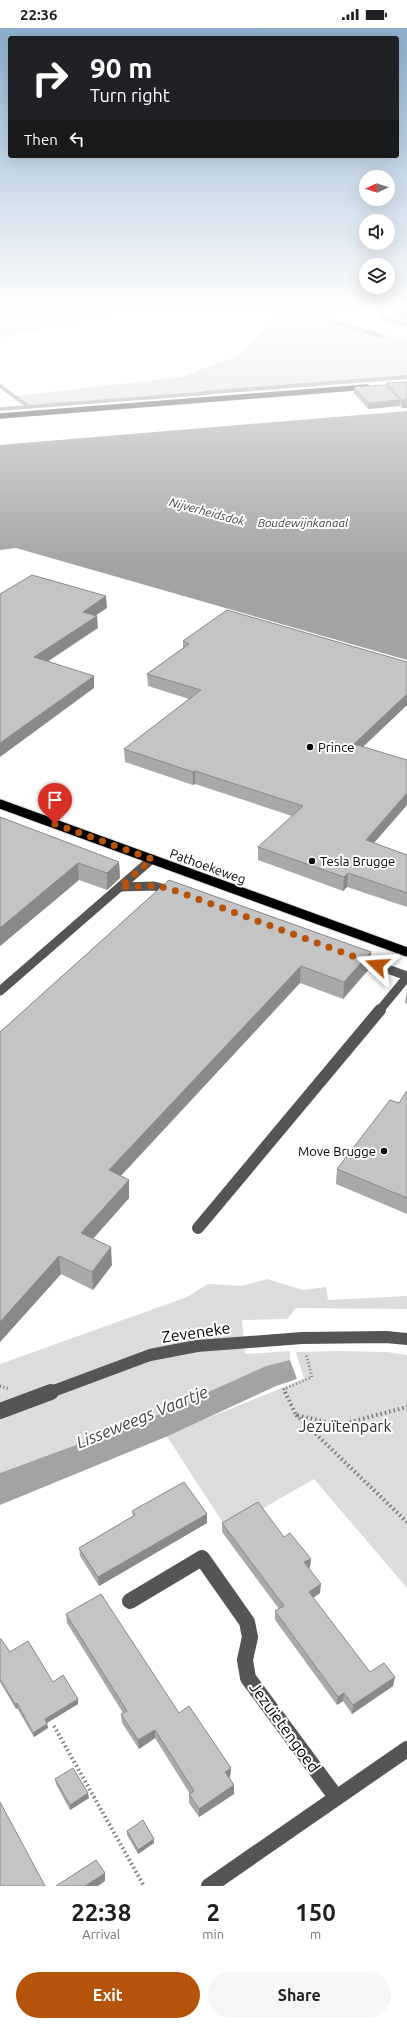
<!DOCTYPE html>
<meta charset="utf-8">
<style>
:root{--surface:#fff;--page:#f6f6f6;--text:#202124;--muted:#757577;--accent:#b45309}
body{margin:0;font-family:Ubuntu,sans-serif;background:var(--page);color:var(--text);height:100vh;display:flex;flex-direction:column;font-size:15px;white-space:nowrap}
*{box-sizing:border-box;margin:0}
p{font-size:13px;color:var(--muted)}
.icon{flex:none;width:22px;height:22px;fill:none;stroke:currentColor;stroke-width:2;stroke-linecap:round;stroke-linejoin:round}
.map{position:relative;height:1858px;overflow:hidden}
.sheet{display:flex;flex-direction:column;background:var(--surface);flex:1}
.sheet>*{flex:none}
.hud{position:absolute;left:8px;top:8px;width:391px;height:122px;border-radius:4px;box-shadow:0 4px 16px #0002;background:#202124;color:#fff;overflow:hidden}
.needle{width:26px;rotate:266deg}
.buttons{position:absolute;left:359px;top:142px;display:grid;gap:8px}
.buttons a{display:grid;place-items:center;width:36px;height:36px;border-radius:50%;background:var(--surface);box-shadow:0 4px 16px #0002;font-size:20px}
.pin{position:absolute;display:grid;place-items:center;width:34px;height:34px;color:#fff;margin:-41px -17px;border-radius:50% 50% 50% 0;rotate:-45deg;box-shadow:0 0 4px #0007}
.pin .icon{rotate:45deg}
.me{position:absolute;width:44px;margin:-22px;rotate:290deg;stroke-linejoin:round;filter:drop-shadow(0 0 3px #0008)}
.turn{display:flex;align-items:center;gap:14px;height:84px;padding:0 16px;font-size:18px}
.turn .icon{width:52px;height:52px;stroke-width:2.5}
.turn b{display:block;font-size:28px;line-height:34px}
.then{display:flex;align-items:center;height:38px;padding:0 16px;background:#0003;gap:8px;font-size:15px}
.eta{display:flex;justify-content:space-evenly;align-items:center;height:68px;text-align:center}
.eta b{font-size:24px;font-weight:700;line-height:28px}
.action{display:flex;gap:8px;margin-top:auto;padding:8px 16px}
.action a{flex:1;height:46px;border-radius:24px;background:var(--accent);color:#fff;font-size:16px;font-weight:700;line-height:46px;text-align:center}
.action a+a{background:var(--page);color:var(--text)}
.status{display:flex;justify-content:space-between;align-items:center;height:28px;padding:0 20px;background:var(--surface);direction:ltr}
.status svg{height:11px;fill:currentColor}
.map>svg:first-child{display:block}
</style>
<div class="status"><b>22:36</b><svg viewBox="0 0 49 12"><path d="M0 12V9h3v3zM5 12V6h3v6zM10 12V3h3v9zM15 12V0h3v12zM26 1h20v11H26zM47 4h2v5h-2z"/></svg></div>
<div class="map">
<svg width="407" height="1858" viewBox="0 0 407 1858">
<rect width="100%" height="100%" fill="#fff"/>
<g fill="#dcdcdc">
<polygon points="0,279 141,279 4,309 0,306"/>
<polygon points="272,279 325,279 321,283 330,285 324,291 407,312 407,349 29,379 15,368 181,349 238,328 279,282"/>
<polygon points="267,1251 303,1262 326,1259 328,1272 407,1268 407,1281 296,1280 287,1291 242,1292 245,1326 290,1323 290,1332 266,1338 157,1387 0,1445 0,1336 187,1269 208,1256 242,1258"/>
<polygon points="337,1323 387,1324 407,1327 407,1560 314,1451 227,1501 166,1407 304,1351 296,1324"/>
</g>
<g fill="#a3a3a3">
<polygon points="317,288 377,304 385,309 382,310 316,290"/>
<polygon points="407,347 407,351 203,367 202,363"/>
<polygon points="407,383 407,632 16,520 0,522 0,417"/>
<polygon points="290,1332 297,1351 276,1358 168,1408 0,1477 0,1445 157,1387 266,1338"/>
</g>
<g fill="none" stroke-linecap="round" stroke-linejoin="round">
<g stroke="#a3a3a3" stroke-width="3.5">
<polyline points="0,358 29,379"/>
<polyline points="0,381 210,365"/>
</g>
<g stroke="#dbdbdb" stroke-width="11">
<polyline id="major" points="0,776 407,924"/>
</g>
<g stroke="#777" stroke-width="3" stroke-dasharray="1 2.5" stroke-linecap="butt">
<polyline points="0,1358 9,1361"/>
<polyline points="286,1365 284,1361 312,1349 306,1326"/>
</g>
<g stroke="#777" stroke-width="4" stroke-dasharray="1.5 3" stroke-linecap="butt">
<polyline points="285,1364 296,1387 339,1397 407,1379"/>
<polyline points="296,1387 407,1494"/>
<polyline points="54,1698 144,1858"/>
</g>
<g stroke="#555" stroke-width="5.5">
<polyline points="407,282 398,284 400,287 407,289"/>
<polyline points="0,388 367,359"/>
</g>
<g stroke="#555" stroke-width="9">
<polyline points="120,859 154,858 173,863"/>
<polyline points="357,930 407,948"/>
<polyline points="0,963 152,831"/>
<polyline points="379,983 407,949"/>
</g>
<g stroke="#555" stroke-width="12">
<polyline points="198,1200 380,982"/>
<polyline points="48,1365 150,1327 197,1318 302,1310 386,1309 407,1311"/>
</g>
<g stroke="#555" stroke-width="16">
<polyline points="0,1383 51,1364"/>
<polyline points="130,1573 202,1530 247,1594 250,1609 245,1632 248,1650 336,1769"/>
<polyline points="209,1858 407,1721"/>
</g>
<use href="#major" stroke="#000" stroke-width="9"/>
</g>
<g fill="#a9a9a9">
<polygon points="365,279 403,279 396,281 395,283 397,286 407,290 407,300 380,291 380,287 381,287"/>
<polygon points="407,354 407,380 402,380 399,378 368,381 354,365 354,359 386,358 386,355"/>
<polygon points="183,613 407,677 363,719 407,777 374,815 407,827 407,879 347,859 343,863 258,832 258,819 292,788 195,756 193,757 125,734 124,721 189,671 148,658 147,646 183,620"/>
<polygon points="0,789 119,834 120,850 107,862 79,852 0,918"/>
<polygon points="169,852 371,924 369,941 343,971 300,955 121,1148 129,1152 129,1170 93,1211 112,1237 93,1262 61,1246 0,1314 0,1004"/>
<polygon points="407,961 407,976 405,975"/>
<polygon points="407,1064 407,1186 336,1156 337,1141 399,1075"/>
<polygon points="132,1483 207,1495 99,1558 80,1528 79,1520 133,1488"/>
<polygon points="222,1495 284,1509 311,1531 310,1539 309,1540 320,1565 313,1570 370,1644 393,1658 352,1686 343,1673 337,1677 275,1592 275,1583 279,1581 222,1504"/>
<polygon points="66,1586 179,1685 231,1740 230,1749 229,1750 234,1757 234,1766 199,1789 189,1775 189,1766 190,1766 155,1710 139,1721 122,1695 121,1686 123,1685 67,1595"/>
<polygon points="0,1611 10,1624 53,1654 78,1676 47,1695 48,1700 34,1709 17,1680 16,1681 0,1654"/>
<polygon points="55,1751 89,1770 70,1782 56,1756"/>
<polygon points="127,1803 154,1811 154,1815 138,1826 127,1807"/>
</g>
<g fill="#898989">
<polygon points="395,279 403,279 396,281 394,285"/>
<polygon points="407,371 407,380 402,380 402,372"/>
<polygon points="400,372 399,378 368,381 368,375"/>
<polygon points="106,568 107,580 83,596 83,584"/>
<polygon points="97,588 98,600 35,642 34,629"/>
<polygon points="94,648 94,660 0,729 0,715"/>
<polygon points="407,666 407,677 353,728 354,716"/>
<polygon points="195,743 195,756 193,757 193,744"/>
<polygon points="407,765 407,777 365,825 366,812"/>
<polygon points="119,834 120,850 107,862 107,845"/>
<polygon points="78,835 79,852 0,918 0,900"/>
<polygon points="348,845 347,859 343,863 344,849"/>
<polygon points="371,924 369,941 343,971 344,954"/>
<polygon points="301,938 300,955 110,1159 109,1142"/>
<polygon points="129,1152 129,1170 82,1223 81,1205"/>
<polygon points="111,1219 112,1237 93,1262 92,1244"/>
<polygon points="59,1228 61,1246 0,1314 0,1294"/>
<polygon points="207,1486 207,1495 99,1558 98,1549"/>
<polygon points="311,1531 310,1539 304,1543 304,1534"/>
<polygon points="321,1556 320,1565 308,1573 309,1564"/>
<polygon points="395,1649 393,1658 352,1686 353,1677"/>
<polygon points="344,1665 343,1673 337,1677 338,1669"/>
<polygon points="78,1671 78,1676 45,1696 45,1691"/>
<polygon points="17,1675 17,1680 16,1681 15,1676"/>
<polygon points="47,1696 48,1700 34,1709 33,1705"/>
<polygon points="155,1702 155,1710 139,1721 138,1712"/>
<polygon points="231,1740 230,1749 225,1752 225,1744"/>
<polygon points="234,1757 234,1766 199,1789 199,1781"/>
<polygon points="88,1765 89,1770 70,1782 70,1777"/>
<polygon points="154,1811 154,1815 138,1826 138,1822"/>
<polygon points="105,1845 105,1853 98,1858 85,1858"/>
</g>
<g fill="#c4c4c4" stroke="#898989">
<polygon points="370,279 395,279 394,282 397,286 407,290 407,296 380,287 386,286"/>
<polygon points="407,354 407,371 402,372 386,355"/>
<polygon points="385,357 400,372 368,375 354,359"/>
<polygon points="32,547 106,568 83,584 97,588 34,629 94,648 0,715 0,566"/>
<polygon points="227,582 407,634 407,666 354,716 407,732 407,765 366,812 407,827 407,865 348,845 344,849 258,819 303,778 195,743 193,744 124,721 201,662 147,646 189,616 183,613"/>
<polygon points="0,789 119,834 107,845 78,835 0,900"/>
<polygon points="169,852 371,924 344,954 301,938 109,1142 129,1152 81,1205 111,1219 92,1244 59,1228 0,1294 0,1004"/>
<polygon points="406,1064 407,1064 407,1170 337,1141 390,1072 399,1075"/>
<polygon points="184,1454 207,1486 98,1549 79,1520 135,1487 132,1483"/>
<polygon points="258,1474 284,1509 290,1505 311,1531 304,1534 321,1556 309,1564 370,1644 384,1635 395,1649 353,1677 344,1665 338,1669 275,1583 284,1578 222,1495"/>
<polygon points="101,1566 179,1685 189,1678 231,1740 225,1744 234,1757 199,1781 189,1766 194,1763 155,1702 138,1712 121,1686 127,1683 66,1586"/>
<polygon points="0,1611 1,1611 10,1624 28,1613 53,1654 63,1647 78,1671 45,1691 47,1696 33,1705 17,1675 15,1676 0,1651"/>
<polygon points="73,1740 88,1765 70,1777 55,1751"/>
<polygon points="0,1774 45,1858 0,1858"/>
<polygon points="143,1792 154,1811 138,1822 127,1803"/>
<polygon points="96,1832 105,1845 85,1858 56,1858"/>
</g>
<linearGradient id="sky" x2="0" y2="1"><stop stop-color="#8cadcc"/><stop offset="0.52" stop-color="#fff"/><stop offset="1" stop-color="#fff" stop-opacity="0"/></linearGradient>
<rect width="407" height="539" fill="url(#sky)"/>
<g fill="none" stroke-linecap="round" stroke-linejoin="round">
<polyline stroke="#b45309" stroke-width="7" stroke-dasharray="0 12.6" points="55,796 152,831 120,859 154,858 168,860 377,937"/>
</g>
<g fill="#000" stroke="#fff" stroke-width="1.5">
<circle cx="310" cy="719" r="4"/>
<circle cx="312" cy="833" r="4"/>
<circle cx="384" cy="1123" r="4"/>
</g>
<g text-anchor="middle" stroke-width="4" stroke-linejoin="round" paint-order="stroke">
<g font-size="12" font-style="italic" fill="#444" stroke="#fff">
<text transform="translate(207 484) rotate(15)" y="4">Nijverheidsdok</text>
<text x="303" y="499">Boudewijnkanaal</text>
</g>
<g font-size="13" fill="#000" stroke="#fff" text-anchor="start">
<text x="318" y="724">Prince</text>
<text x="320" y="838">Tesla Brugge</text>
<text x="376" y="1128" text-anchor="end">Move Brugge</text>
</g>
<g font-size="13" fill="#000" stroke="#fff">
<text transform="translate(208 838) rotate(20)" y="5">Pathoekeweg</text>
</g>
<g font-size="16" fill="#000" stroke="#fff">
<text transform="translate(196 1304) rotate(-8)" y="6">Zeveneke</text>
<text transform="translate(285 1699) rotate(54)" y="6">Jezuïetengoed</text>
</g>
<g font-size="16" fill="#333" stroke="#fff">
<text x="345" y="1404">Jezuïtenpark</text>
</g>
<g font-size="17" font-style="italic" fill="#444" stroke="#fff">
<text transform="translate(142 1389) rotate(-22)" y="6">Lisseweegs Vaartje</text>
</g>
</g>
</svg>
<div class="buttons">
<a><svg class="needle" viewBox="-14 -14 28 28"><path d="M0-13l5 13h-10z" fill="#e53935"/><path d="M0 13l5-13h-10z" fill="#757577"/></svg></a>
<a><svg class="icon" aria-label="sound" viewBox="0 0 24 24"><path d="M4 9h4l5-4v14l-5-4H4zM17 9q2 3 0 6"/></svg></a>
<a><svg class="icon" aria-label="layers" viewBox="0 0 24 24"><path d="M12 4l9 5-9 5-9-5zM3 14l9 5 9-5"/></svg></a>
</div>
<div class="pin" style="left:55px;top:796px;background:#d93025"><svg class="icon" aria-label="arrive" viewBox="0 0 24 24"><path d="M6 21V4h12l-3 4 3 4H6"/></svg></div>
<svg class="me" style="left:377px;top:937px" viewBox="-20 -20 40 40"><path d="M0-17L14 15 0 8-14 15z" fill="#b45309" stroke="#fff" stroke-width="4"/></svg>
<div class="hud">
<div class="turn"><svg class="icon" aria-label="right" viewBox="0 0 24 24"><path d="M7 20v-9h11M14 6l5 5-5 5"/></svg><div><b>90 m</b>Turn right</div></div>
<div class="then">Then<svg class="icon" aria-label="left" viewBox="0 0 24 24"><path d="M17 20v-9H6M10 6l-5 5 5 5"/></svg></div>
</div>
</div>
<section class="sheet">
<div class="eta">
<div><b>22:38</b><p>Arrival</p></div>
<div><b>2</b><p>min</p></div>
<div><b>150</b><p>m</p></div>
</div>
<div class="action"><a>Exit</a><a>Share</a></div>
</section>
